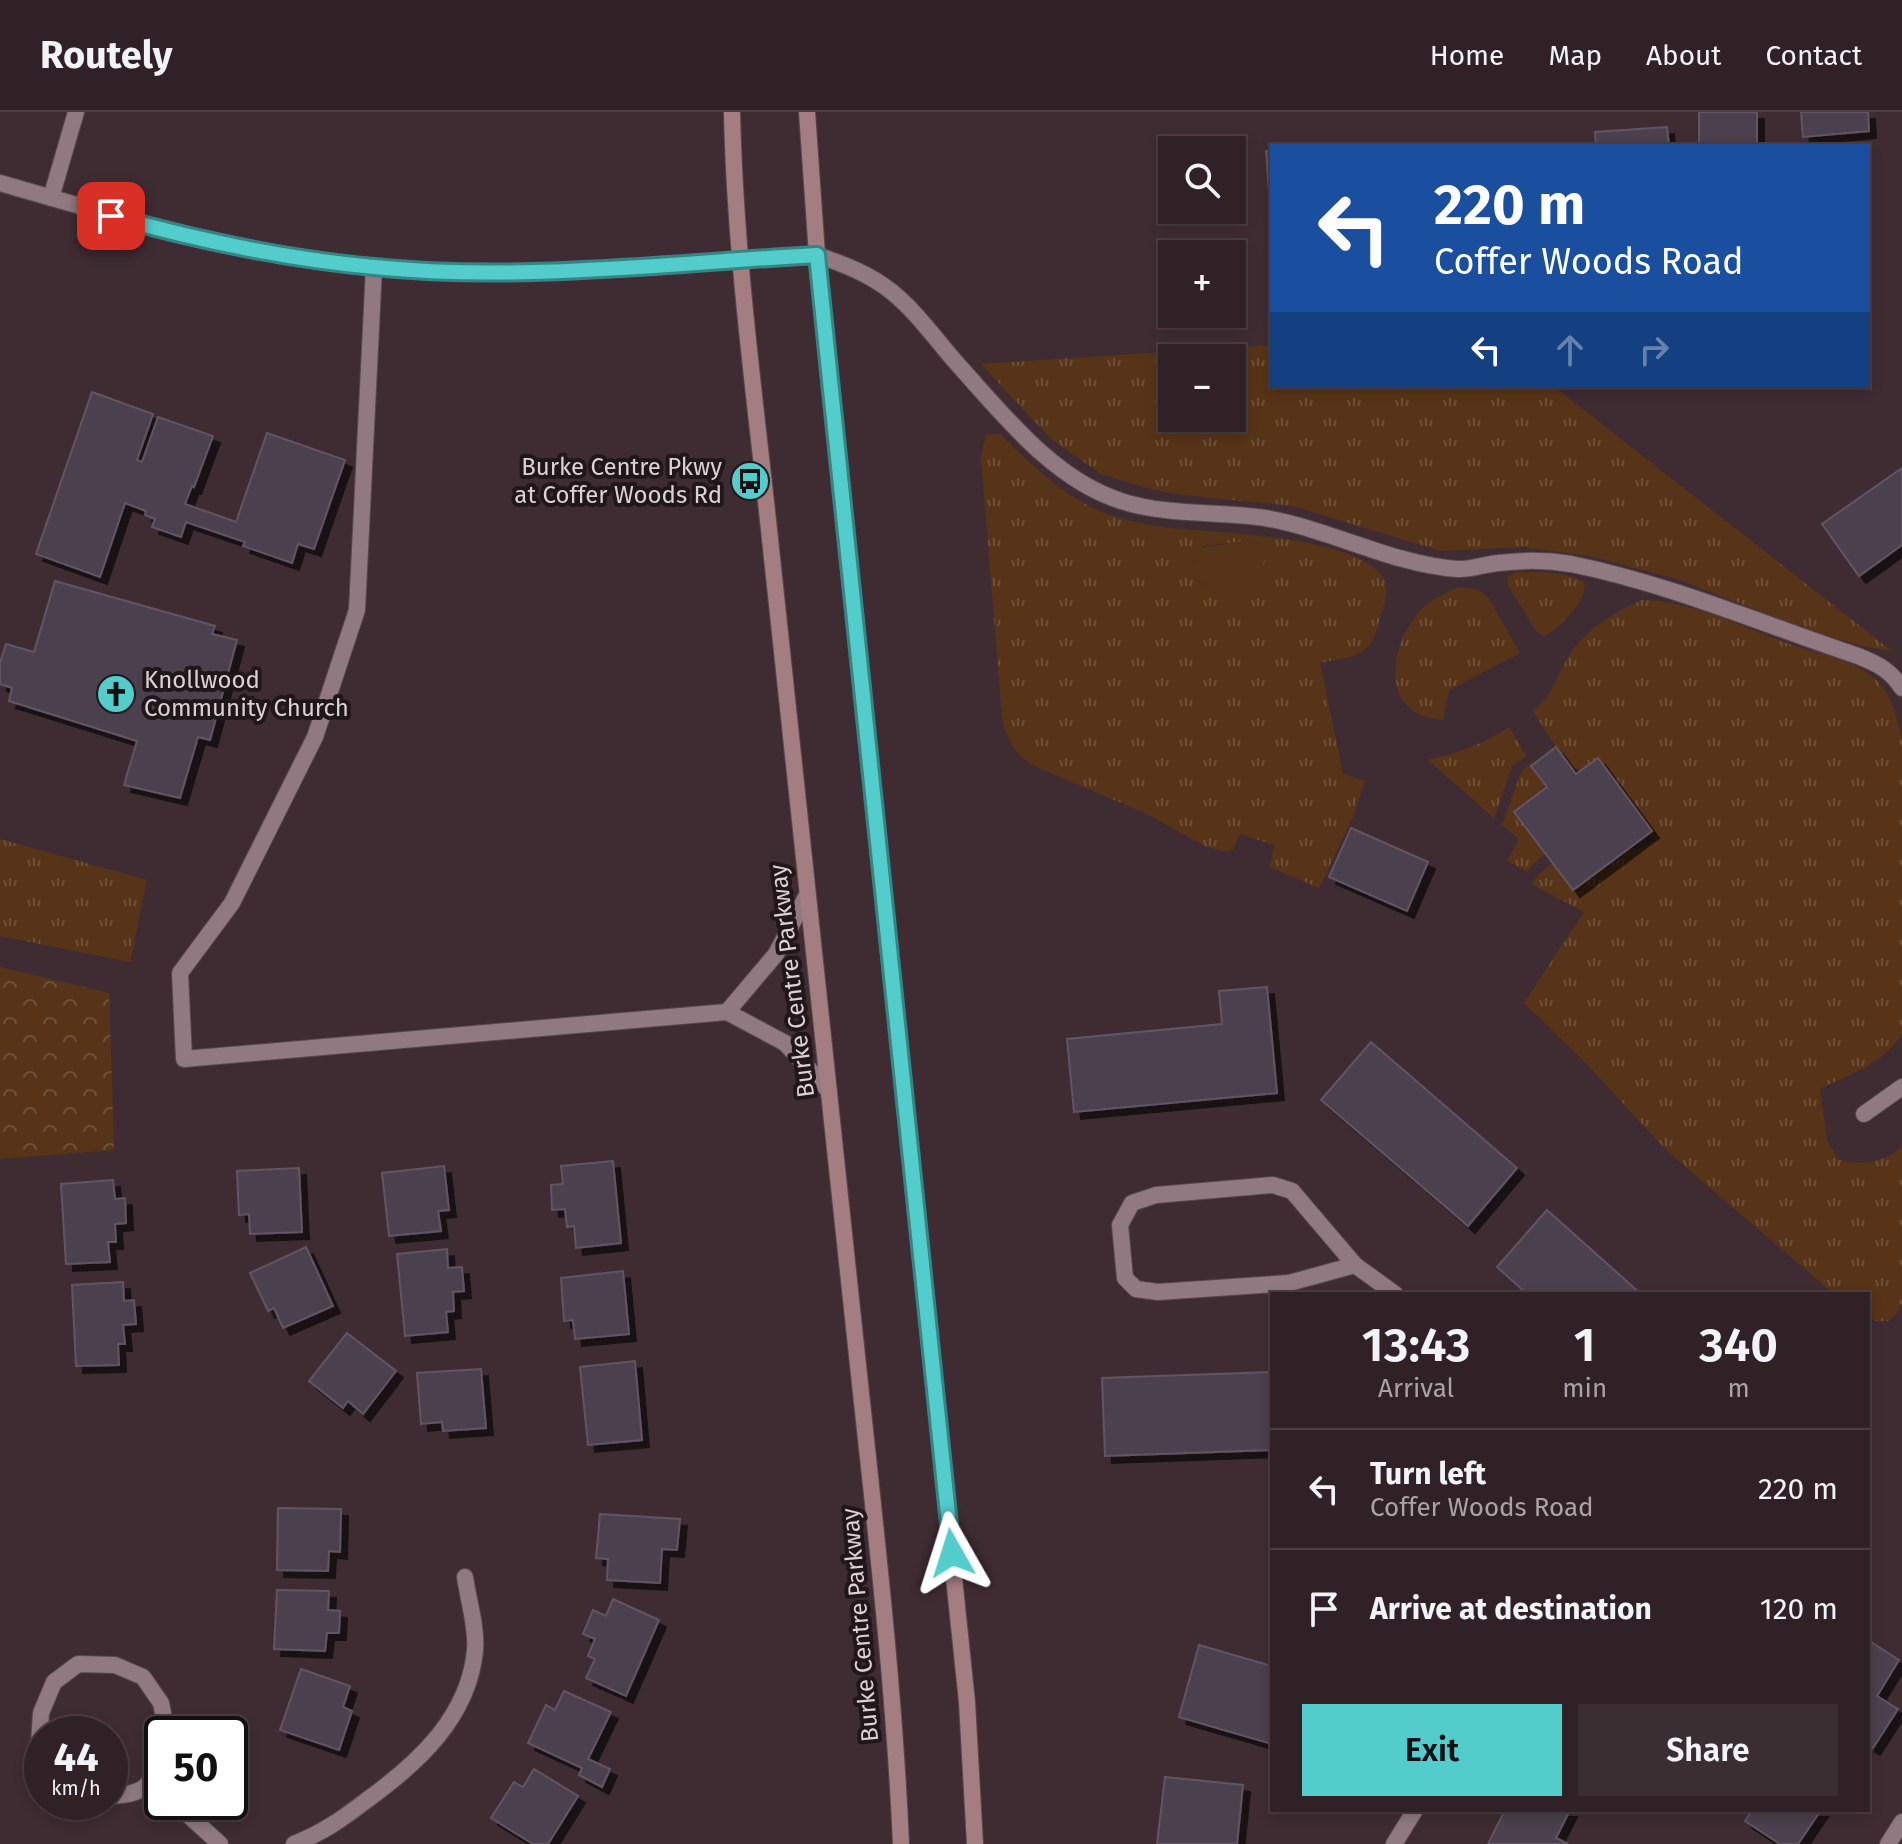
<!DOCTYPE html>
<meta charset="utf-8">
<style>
:root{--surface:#2f2126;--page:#3b2e32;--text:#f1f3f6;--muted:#a7a3a7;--line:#4a3e43;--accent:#52cdcc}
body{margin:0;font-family:"Fira Sans",sans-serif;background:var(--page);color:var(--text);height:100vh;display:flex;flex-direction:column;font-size:30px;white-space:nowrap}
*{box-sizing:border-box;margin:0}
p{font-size:26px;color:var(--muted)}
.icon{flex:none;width:44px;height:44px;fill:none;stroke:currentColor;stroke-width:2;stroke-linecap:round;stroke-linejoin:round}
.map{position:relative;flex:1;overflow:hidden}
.panel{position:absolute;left:1270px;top:1180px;width:600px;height:520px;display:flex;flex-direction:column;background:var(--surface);border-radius:0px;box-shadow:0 4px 12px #0003,0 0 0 2px var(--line)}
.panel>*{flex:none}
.guide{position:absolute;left:1270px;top:32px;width:600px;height:244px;border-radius:0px;box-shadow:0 4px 12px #0003,0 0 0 2px var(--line);background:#1a4fa0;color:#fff;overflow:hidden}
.fabs{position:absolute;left:1158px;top:24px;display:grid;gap:16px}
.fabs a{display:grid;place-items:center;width:88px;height:88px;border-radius:0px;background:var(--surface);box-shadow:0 4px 12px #0003,0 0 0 2px var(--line);font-size:40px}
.speed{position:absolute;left:24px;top:1604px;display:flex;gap:16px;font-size:40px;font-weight:700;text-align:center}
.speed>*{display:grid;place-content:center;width:104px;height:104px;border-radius:50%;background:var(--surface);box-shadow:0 4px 12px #0003,0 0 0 2px var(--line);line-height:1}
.speed small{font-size:20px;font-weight:400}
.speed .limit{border:4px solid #111;border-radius:12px;background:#fff;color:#111}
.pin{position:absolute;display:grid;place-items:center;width:68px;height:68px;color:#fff;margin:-34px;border-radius:16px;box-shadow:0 4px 12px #0006}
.me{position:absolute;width:88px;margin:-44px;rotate:354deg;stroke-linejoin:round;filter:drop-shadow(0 0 6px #0008)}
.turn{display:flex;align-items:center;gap:28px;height:168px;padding:0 32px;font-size:36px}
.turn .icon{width:104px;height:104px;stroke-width:2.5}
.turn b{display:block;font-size:56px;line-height:68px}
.lanes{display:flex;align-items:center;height:76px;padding:0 32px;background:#0003;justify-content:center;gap:40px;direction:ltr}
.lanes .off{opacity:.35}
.eta{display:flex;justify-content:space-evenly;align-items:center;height:136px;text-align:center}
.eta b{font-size:48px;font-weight:600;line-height:56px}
.button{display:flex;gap:16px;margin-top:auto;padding:16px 32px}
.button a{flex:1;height:92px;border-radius:0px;background:var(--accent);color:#111;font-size:32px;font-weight:600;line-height:92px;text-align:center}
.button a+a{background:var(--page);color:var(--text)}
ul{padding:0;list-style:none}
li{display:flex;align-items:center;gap:24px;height:120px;padding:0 32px;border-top:2px solid var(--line)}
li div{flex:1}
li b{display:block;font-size:30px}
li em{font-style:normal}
header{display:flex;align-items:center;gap:48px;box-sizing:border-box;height:112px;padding:0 40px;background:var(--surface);border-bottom:2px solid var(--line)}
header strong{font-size:38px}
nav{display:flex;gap:44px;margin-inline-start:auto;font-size:28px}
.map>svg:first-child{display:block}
</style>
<header>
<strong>Routely</strong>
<nav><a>Home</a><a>Map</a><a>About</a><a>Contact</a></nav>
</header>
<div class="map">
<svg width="1902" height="1732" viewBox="0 0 1902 1732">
<defs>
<pattern id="grass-tufts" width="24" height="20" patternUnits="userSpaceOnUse" patternTransform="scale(2)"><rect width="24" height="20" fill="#573417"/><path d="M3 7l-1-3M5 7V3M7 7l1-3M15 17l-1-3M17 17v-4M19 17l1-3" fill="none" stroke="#6f5038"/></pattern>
<pattern id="forest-crowns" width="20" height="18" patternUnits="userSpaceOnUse" patternTransform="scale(2)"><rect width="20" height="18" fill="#573417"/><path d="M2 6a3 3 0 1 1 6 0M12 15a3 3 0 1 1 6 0" fill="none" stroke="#6f5038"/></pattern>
<filter id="shadow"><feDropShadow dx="7" dy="7" stdDeviation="0" flood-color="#0009"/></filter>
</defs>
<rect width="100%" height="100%" fill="#3f2c33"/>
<g fill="url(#grass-tufts)" fill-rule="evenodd">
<path d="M1272,233v41h281l339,265 -25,-4 -48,-13 -142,-55 -88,-23 -67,-9 -81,4 -148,-45 -109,-11 -34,-6 -49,-15 -51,-36 -69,-74zM1232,246v60h-60v-60z"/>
<path d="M1000,322c32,31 64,64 107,80 17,6 35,10 53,13 48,6 194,8 222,49 10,15 -1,37 -5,52 -9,32 -28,28 -57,35l23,111 22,7 -12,36 -34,71 -49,-21 4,-22 -34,-11 -7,15 -7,3 -21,-6 -58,-32 -117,-50c-18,-14 -24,-26 -28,-48l-21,-259 5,-22zM1245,429l16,4 3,4v11l-48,34 -16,-11 -7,-22 10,-15z"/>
<path d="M1515,460c22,0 49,-2 69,10 5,18 -24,45 -39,54l-8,-4 -29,-46 -1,-9z"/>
<path d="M1458,475l21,3 10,9 31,54 -71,37 -6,30c-63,-4 -56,-73 -22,-110 9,-10 25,-17 37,-23z"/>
<path d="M1642,488c52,2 94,24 141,42 27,10 63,15 87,33 21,15 26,40 32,64v294c-15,29 -55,42 -82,56l7,51 11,19c21,8 48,3 64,-12v156l-5,10 -9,8h-13l-7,-4v-23h-34l-167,-143 -85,-92 -58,-56 60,-91 -52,-28 6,-9 19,-16 48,6 16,-7 -3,-6 14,-6 3,4 20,-9 -15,-20 4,-2 -23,-33 -39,-12 -4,-6 -7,3 -38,-60c23,-19 23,-36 38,-58 16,-25 45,-41 71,-53z"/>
<path d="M1509,615l17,29 -14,10 -18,52 -66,-58c30,-7 56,-16 81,-33z"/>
<polygon points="1531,651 1547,673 1540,676 1545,684 1550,737 1526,759 1507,749 1519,727 1502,713 1521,660"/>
<polygon points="0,727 147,768 130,850 0,824"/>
</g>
<polygon fill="url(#forest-crowns)" points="0,855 109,881 114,1038 0,1047"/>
<path fill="#573417" d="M1245,429l16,4 4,4c-2,78 -92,44 -67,-1z"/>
<g fill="#4c3f4e" stroke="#625464" stroke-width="2" filter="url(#shadow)">
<rect x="1699" y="0" width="58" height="34"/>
<polygon points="1801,0 1868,0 1869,19 1803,25"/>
<polygon points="1667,15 1669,34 1596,34 1595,20"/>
<polygon points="1160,32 1229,35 1229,38 1172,38 1172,85 1158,85"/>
<polygon points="1266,39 1272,39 1272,92 1270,92"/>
<polygon points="92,280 153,302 137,348 142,350 158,305 213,324 194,375 192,374 185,392 236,410 267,321 345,348 314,437 298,432 292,451 243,434 245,430 186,410 181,425 152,415 155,407 145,403 146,399 125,391 100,465 36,442"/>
<polygon points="1902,356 1902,433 1859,464 1822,412"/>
<polygon points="55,469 215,514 212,522 237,528 210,628 198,625 180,686 124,673 137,629 9,589 12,576 0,572 0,551 6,532 34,540"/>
<polygon points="1556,635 1576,662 1598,646 1652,719 1573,778 1514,700 1547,675 1531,654"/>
<polygon points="1351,716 1428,750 1407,799 1329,765"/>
<polygon points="1267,875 1277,981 1074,1000 1067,927 1222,912 1219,879"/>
<polygon points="1371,930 1517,1056 1468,1114 1321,988"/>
<polygon points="613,1049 621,1131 576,1136 574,1114 567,1115 565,1097 552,1098 551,1073 563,1072 561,1054"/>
<polygon points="444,1054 449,1098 438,1099 441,1119 389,1124 382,1061"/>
<polygon points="299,1056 302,1120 250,1122 249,1102 239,1103 237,1059"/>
<polygon points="113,1068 115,1087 125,1086 126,1111 115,1112 116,1130 108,1130 110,1150 66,1152 61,1072"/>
<polygon points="1547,1098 1641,1182 1527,1182 1497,1155"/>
<polygon points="306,1135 333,1194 283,1216 274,1196 268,1199 250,1161"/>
<polygon points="447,1137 448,1156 462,1155 464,1179 453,1180 454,1199 446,1200 448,1220 405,1224 397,1142"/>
<polygon points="623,1159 629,1222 575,1227 573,1208 564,1209 561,1166"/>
<polygon points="123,1170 124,1189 134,1188 136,1212 123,1213 125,1232 118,1232 119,1253 76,1254 72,1173"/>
<polygon points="347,1221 396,1259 363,1302 348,1289 343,1296 309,1269"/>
<polygon points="635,1249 642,1328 588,1333 580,1255"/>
<polygon points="481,1257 486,1316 443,1319 442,1310 421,1312 417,1261"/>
<polygon points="1272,1260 1272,1338 1105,1344 1102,1266"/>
<polygon points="278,1396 341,1397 340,1440 329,1439 328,1459 277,1458"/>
<polygon points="600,1402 680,1407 677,1438 662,1437 660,1471 607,1468 608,1447 596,1446"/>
<polygon points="277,1478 329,1479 328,1498 340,1499 339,1521 327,1521 325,1539 274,1537"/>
<polygon points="613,1487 659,1508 626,1584 586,1566 595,1547 588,1544 595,1527 583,1522 593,1498 606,1504"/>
<polygon points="1868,1528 1899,1548 1877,1584 1898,1597 1873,1636 1868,1633"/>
<polygon points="1199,1533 1272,1554 1272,1632 1179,1605"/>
<polygon points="301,1557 350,1574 343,1595 352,1599 339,1638 280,1618"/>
<polygon points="564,1579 611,1600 588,1647 610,1657 602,1675 579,1663 582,1656 528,1631 546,1593 555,1598"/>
<polygon points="534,1657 578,1684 548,1732 533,1732 491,1706 514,1670 523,1675"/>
<polygon points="1165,1665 1243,1673 1237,1732 1157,1732"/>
<polygon points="1505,1698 1570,1698 1556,1726 1568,1732 1488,1732"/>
<polygon points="1752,1698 1821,1698 1798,1732 1780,1732 1745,1709"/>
</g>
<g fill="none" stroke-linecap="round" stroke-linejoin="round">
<g stroke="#59494f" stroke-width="18">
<g id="service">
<path d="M817,143c26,9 53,19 75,37 27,22 46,51 69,76 45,50 94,112 160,133 46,15 97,10 144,17 65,11 126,46 192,51 13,1 28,-5 42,-6 23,-3 48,-3 72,1 99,20 191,60 287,92 20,8 32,14 44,32"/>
<polyline points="374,155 357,498 315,625 232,791 180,861 184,947 727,900 785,931 829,979"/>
<polyline points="727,900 776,842 806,785"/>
<polyline points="1864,1002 1902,975"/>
<polyline points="42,1638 39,1631 41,1601 54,1570 78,1552 115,1553 143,1565 161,1591 167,1622"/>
<path d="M110,1684c32,-2 39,-7 52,-36"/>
<polyline points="174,1690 220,1732"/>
<polyline points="1888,1732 1902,1710"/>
</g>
</g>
<g stroke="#59494f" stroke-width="18">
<g id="minor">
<polyline points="51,86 76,0"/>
<polyline points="1355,1153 1289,1171 1158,1180 1136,1177 1125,1166 1120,1113 1132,1091 1156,1083 1273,1073 1292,1079 1355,1153 1395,1182"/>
<path d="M294,1732c30,-12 48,-25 73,-44 51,-37 102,-83 108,-150 2,-23 -7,-51 -10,-73"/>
<polyline points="1394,1732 1415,1698"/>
</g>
</g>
<g stroke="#59494f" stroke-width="18">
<path id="tertiary" d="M0,71c123,36 246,72 373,84 147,15 297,-4 444,-12"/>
</g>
<g stroke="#59494f" stroke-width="18">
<g id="secondary">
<path d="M732,0c3,143 23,285 38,427 28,275 59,550 88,826 17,159 36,319 43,479"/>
<polyline points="807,0 817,143 828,261 967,1590 975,1732"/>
</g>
</g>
<use href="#service" stroke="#907981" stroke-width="16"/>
<use href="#minor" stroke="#907981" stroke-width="16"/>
<use href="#tertiary" stroke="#907981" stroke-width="16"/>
<use href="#secondary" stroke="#a47d80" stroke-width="16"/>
</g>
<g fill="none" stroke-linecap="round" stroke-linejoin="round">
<g stroke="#358585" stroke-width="20">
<path id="route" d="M111,104c86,24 174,43 263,51 146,15 296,-4 443,-12l135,1298"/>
</g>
<use href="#route" stroke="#52cdcc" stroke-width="14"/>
</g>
<defs>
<g id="bus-disc" transform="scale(2)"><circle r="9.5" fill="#52cdcc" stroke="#20171a"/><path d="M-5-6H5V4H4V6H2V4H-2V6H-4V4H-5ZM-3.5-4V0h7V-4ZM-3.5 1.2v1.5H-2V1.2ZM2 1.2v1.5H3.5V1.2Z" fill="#111"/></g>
<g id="church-disc" transform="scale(2)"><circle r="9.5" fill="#52cdcc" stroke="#20171a"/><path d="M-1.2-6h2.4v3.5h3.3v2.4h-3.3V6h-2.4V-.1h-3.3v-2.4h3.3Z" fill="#111"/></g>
</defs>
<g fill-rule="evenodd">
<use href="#bus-disc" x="750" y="369"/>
<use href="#church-disc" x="116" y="582"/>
</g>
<g text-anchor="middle" stroke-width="8" stroke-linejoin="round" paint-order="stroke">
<g font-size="24" fill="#ded1d5" stroke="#20171a" text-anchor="end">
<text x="722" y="363">Burke Centre Pkwy<tspan x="722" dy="28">at Coffer Woods Rd</tspan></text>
<text x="144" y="576" text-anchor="start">Knollwood<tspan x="144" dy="28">Community Church</tspan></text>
</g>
<g font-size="24" fill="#ded1d5" stroke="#20171a">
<text transform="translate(792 869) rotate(-97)" y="8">Burke Centre Parkway</text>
<text transform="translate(860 1513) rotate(-95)" y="8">Burke Centre Parkway</text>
</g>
</g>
</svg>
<div class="fabs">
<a><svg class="icon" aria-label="search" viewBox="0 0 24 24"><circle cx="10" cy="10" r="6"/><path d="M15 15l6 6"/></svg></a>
<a>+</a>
<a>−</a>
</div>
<div class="speed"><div>44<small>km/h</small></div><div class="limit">50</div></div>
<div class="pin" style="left:111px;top:104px;background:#d93025"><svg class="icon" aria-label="arrive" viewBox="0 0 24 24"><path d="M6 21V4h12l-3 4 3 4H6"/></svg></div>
<svg class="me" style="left:952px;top:1441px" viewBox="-20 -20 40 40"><path d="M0-17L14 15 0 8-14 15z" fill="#52cdcc" stroke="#fff" stroke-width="4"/></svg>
<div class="guide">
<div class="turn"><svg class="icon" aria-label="left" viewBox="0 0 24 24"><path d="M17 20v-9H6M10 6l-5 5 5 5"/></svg><div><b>220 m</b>Coffer Woods Road</div></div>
<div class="lanes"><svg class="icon" aria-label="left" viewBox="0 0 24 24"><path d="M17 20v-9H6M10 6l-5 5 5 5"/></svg><svg class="icon off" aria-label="ahead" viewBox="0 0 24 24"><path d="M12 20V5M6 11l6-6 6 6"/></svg><svg class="icon off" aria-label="right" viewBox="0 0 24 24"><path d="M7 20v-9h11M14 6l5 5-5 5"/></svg></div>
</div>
<section class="panel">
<div class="eta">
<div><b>13:43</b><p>Arrival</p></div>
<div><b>1</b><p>min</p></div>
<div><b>340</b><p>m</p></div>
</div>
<ul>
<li><svg class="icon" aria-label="left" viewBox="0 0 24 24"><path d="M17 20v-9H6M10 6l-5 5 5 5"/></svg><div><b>Turn left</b><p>Coffer Woods Road</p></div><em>220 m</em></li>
<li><svg class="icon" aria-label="arrive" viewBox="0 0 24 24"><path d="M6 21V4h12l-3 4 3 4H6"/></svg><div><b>Arrive at destination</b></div><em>120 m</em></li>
</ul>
<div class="button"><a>Exit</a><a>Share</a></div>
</section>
</div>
